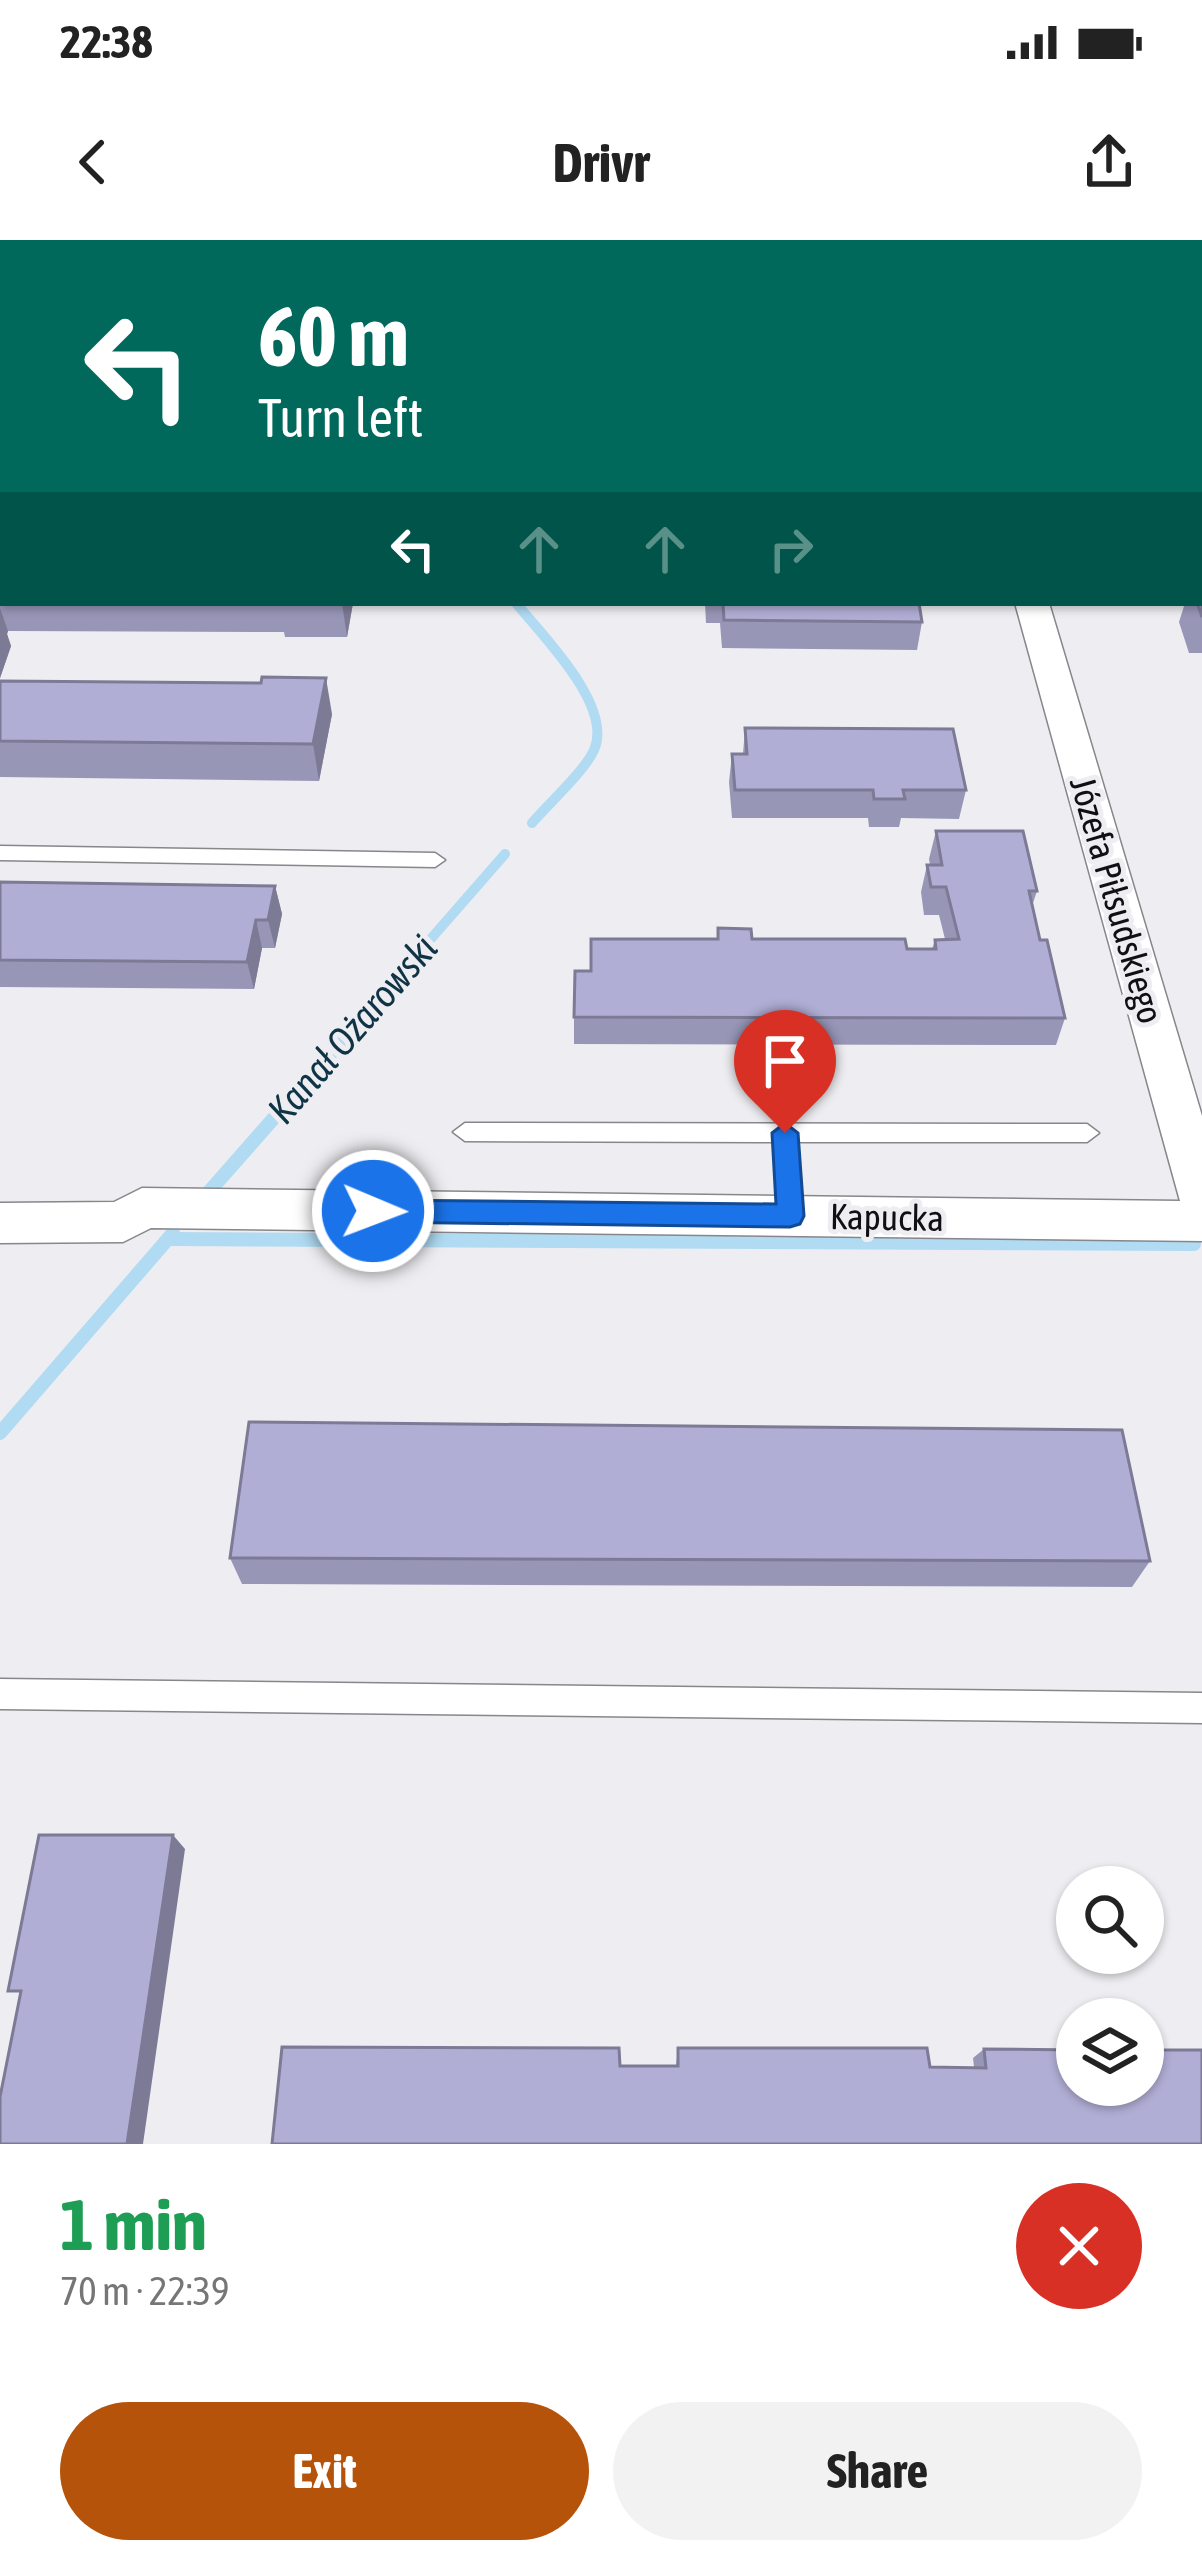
<!DOCTYPE html>
<meta charset="utf-8">
<style>
:root{--surface:#fff;--page:#f2f2f2;--text:#222;--muted:#767676;--accent:#b45309}
body{margin:0;font-family:"Asap Condensed",sans-serif;background:var(--page);color:var(--text);height:100vh;display:flex;flex-direction:column;font-size:45px;white-space:nowrap}
*{box-sizing:border-box;margin:0}
p{font-size:39px;color:var(--muted)}
.icon{flex:none;width:66px;height:66px;fill:none;stroke:currentColor;stroke-width:2;stroke-linecap:round;stroke-linejoin:round}
.map{position:relative;height:1904px;overflow:hidden}
.details{display:flex;flex-direction:column;background:var(--surface);flex:1}
.details>*{flex:none}
.banner{position:absolute;left:0px;top:0px;width:1203px;height:366px;box-shadow:0 3px 9px #0004;background:#00695c;color:#fff;overflow:hidden}
.fabs{position:absolute;left:1056px;top:1626px;display:grid;gap:24px}
.fabs a{display:grid;place-items:center;width:108px;height:108px;border-radius:50%;background:var(--surface);box-shadow:0 3px 9px #0004;font-size:60px}
.pin{position:absolute;display:grid;place-items:center;width:102px;height:102px;color:#fff;margin:-123px -51px;border-radius:50% 50% 50% 0;rotate:-45deg;box-shadow:0 0 12px #0007}
.pin .icon{rotate:45deg}
.me{position:absolute;width:132px;margin:-66px;rotate:91deg;stroke-linejoin:round;filter:drop-shadow(0 0 9px #0008)}
.turn{display:flex;align-items:center;gap:42px;height:252px;padding:0 60px;font-size:54px}
.turn .icon{width:156px;height:156px;stroke-width:2.5}
.turn b{display:block;font-size:84px;line-height:102px}
.lanes{display:flex;align-items:center;height:114px;padding:0 60px;background:#0003;justify-content:center;gap:60px;direction:ltr}
.lanes .off{opacity:.35}
.round{display:grid;place-items:center;flex:none;width:126px;height:126px;border-radius:63px;background:var(--page)}
.overview{display:flex;align-items:center;justify-content:space-between;height:204px;padding:0 60px}
h1{font-size:72px;font-weight:700;line-height:90px;color:#1e9e55}
.cta{display:flex;gap:24px;margin-top:auto;padding:24px 60px}
.cta a{flex:1;height:138px;border-radius:72px;background:var(--accent);color:#fff;font-size:48px;font-weight:700;line-height:138px;text-align:center}
.cta a+a{background:var(--page);color:var(--text)}
.status{display:flex;justify-content:space-between;align-items:center;height:84px;padding:0 60px;background:var(--surface);direction:ltr}
.status svg{height:33px;fill:currentColor}
header{display:flex;justify-content:space-between;align-items:center;height:156px;padding:0 60px;background:var(--surface);font-size:54px;font-weight:700}
.map>svg:first-child{display:block}
</style>
<div class="status"><b>22:38</b><svg viewBox="0 0 49 12"><path d="M0 12V9h3v3zM5 12V6h3v6zM10 12V3h3v9zM15 12V0h3v12zM26 1h20v11H26zM47 4h2v5h-2z"/></svg></div>
<header><svg class="icon" aria-label="back" viewBox="0 0 24 24"><path d="M15 5l-7 7 7 7"/></svg>Drivr<svg class="icon" aria-label="share" viewBox="0 0 24 24"><path d="M12 15V3M7 8l5-5 5 5M5 13v7h14v-7"/></svg></header>
<div class="map">
<svg width="1202" height="1904" viewBox="0 0 1202 1904">
<rect width="100%" height="100%" fill="#eeeef2"/>
<g fill="none" stroke-linecap="round" stroke-linejoin="round">
<g stroke="#b0dbf2" stroke-width="10">
<path d="M516,363c25,31 98,103 78,147 -10,22 -45,53 -62,73"/>
<polyline points="401,733 505,614"/>
</g>
<g stroke="#b0dbf2" stroke-width="14">
<polyline points="200,962 404,730"/>
<polyline points="168,999 1194,1004"/>
<polyline points="0,1193 173,993"/>
</g>
<g stroke="#87878b" stroke-width="3">
<g id="service">
<polygon points="0,28 3,29 3,38 0,37"/>
<rect x="0" y="296" width="3" height="10"/>
<polygon points="0,606 435,613 445,620 435,627 0,620"/>
<polygon points="465,883 1087,884 1099,893 1087,902 797,902 802,976 799,983 781,983 778,976 774,902 465,901 453,892"/>
<polygon points="0,1439 1202,1453 1202,1483 0,1469"/>
</g>
</g>
<g stroke="#87878b" stroke-width="3">
<g id="minor">
<polygon points="930,0 956,0 957,3 931,3"/>
<rect x="1200" y="150" width="2" height="18"/>
<polygon points="1015,363 1049,363 1202,876 1202,1001 151,988 123,1002 0,1003 0,963 114,962 142,948 1180,961"/>
</g>
</g>
<use href="#service" fill="#fff" fill-rule="evenodd"/>
<use href="#minor" fill="#fff" fill-rule="evenodd"/>
</g>
<g fill="#9896b7">
<rect x="1200" y="39" width="2" height="92"/>
<rect x="0" y="96" width="3" height="64"/>
<rect x="0" y="189" width="3" height="70"/>
<rect x="1200" y="197" width="2" height="107"/>
<polygon points="0,303 3,304 3,363 353,363 347,397 285,397 284,392 8,391 7,394 11,406 0,438"/>
<polygon points="1200,318 1202,318 1202,413 1189,413 1179,382 1185,363 1200,363"/>
<polygon points="705,363 919,363 922,382 917,410 722,408 720,383 706,383"/>
<polygon points="0,441 332,474 319,541 0,537"/>
<polygon points="745,488 966,550 959,579 901,578 899,587 869,587 868,578 732,578 729,542 732,514 743,514"/>
<polygon points="936,591 1037,651 1032,666 1040,700 1065,778 1056,805 574,804 574,777 591,731 717,699 718,688 752,699 932,709 935,700 945,699 939,675 924,675 921,652 927,625 930,625 929,619"/>
<polygon points="0,642 275,646 282,674 275,708 262,708 254,749 0,747"/>
<polygon points="230,1318 1150,1321 1132,1347 242,1344"/>
<polygon points="678,1808 930,1827 974,1827 973,1818 984,1809 1202,1904 620,1826 676,1826"/>
</g>
<g fill="#7c7a95">
<polygon points="342,363 353,363 347,397"/>
<polygon points="0,368 8,391 7,394 11,406 0,438"/>
<polygon points="326,438 332,474 319,541 313,504"/>
<polygon points="275,646 282,674 275,708 268,680"/>
<polygon points="256,680 262,708 254,749 247,722"/>
<polygon points="173,1595 185,1609 143,1904 127,1904"/>
</g>
<g fill="#b1aed5" stroke="#7c7a95" stroke-width="3">
<polygon points="1027,0 1139,0 1140,3 1028,3"/>
<polygon points="1180,0 1202,0 1202,14 1200,3 1181,3"/>
<polygon points="1200,39 1202,39 1202,71 1200,66"/>
<rect x="1200" y="74" width="2" height="30"/>
<rect x="0" y="96" width="3" height="37"/>
<polygon points="0,189 3,189 3,232 0,231"/>
<polygon points="1200,197 1202,197 1202,276 1200,275"/>
<rect x="0" y="310" width="3" height="44"/>
<polygon points="1200,346 1202,346 1202,377 1197,363 1200,363"/>
<polygon points="723,363 919,363 922,382 724,380"/>
<polygon points="262,437 326,438 313,504 0,501 0,441 261,443"/>
<polygon points="745,488 953,489 966,550 903,550 905,559 874,559 873,550 735,550 732,514 747,514"/>
<polygon points="936,591 1023,591 1037,651 1029,651 1040,700 1047,700 1065,778 574,777 575,731 591,731 591,699 718,699 718,688 751,689 752,699 905,699 907,709 936,709 935,700 959,699 946,647 931,647 927,625 942,625"/>
<polygon points="0,642 275,646 268,680 256,680 247,722 0,720"/>
<polygon points="249,1182 1122,1190 1150,1321 230,1318"/>
<polygon points="39,1595 173,1595 127,1904 0,1904 0,1857 21,1751 8,1751"/>
<polygon points="282,1807 619,1808 620,1826 678,1826 678,1808 927,1808 930,1827 986,1828 984,1809 1077,1810 1077,1845 1143,1845 1143,1810 1202,1810 1202,1904 272,1904"/>
</g>
<polygon fill="#1a73e8" stroke="#114b97" stroke-width="3" points="785,883 798,893 804,976 800,984 790,987 373,982 363,979 359,971 363,963 373,960 776,964 772,893"/>
<g text-anchor="middle" stroke-width="10" stroke-linejoin="round" paint-order="stroke">
<g font-size="36" fill="#101012" stroke="#eeeef2">
<text transform="translate(1117 660) rotate(74)" y="13">Józefa Piłsudskiego</text>
<text transform="translate(887 977) rotate(1)" y="13">Kapucka</text>
</g>
<g font-size="39" font-style="italic" fill="#0f3446" stroke="#eeeef2">
<text transform="translate(352 789) rotate(-49)" y="14">Kanał Ożarowski</text>
</g>
</g>
</svg>
<div class="fabs">
<a><svg class="icon" aria-label="search" viewBox="0 0 24 24"><circle cx="10" cy="10" r="6"/><path d="M15 15l6 6"/></svg></a>
<a><svg class="icon" aria-label="layers" viewBox="0 0 24 24"><path d="M12 4l9 5-9 5-9-5zM3 14l9 5 9-5"/></svg></a>
</div>
<div class="pin" style="left:785px;top:893px;background:#d93025"><svg class="icon" aria-label="arrive" viewBox="0 0 24 24"><path d="M6 21V4h12l-3 4 3 4H6"/></svg></div>
<svg class="me" style="left:373px;top:971px" viewBox="-20 -20 40 40"><circle r="17" fill="#1a73e8" stroke="#fff" stroke-width="3"/><path d="M0-11L8 9 0 5-8 9z" fill="#fff"/></svg>
<div class="banner">
<div class="turn"><svg class="icon" aria-label="left" viewBox="0 0 24 24"><path d="M17 20v-9H6M10 6l-5 5 5 5"/></svg><div><b>60 m</b>Turn left</div></div>
<div class="lanes"><svg class="icon" aria-label="left" viewBox="0 0 24 24"><path d="M17 20v-9H6M10 6l-5 5 5 5"/></svg><svg class="icon off" aria-label="ahead" viewBox="0 0 24 24"><path d="M12 20V5M6 11l6-6 6 6"/></svg><svg class="icon off" aria-label="ahead" viewBox="0 0 24 24"><path d="M12 20V5M6 11l6-6 6 6"/></svg><svg class="icon off" aria-label="right" viewBox="0 0 24 24"><path d="M7 20v-9h11M14 6l5 5-5 5"/></svg></div>
</div>
</div>
<section class="details">
<div class="overview"><div><h1>1 min</h1><p>70 m · 22:39</p></div><a class="round" style="background:#d93025;color:#fff"><svg class="icon" aria-label="close" viewBox="0 0 24 24"><path d="M6 6l12 12M18 6L6 18"/></svg></a></div>
<div class="cta"><a>Exit</a><a>Share</a></div>
</section>
